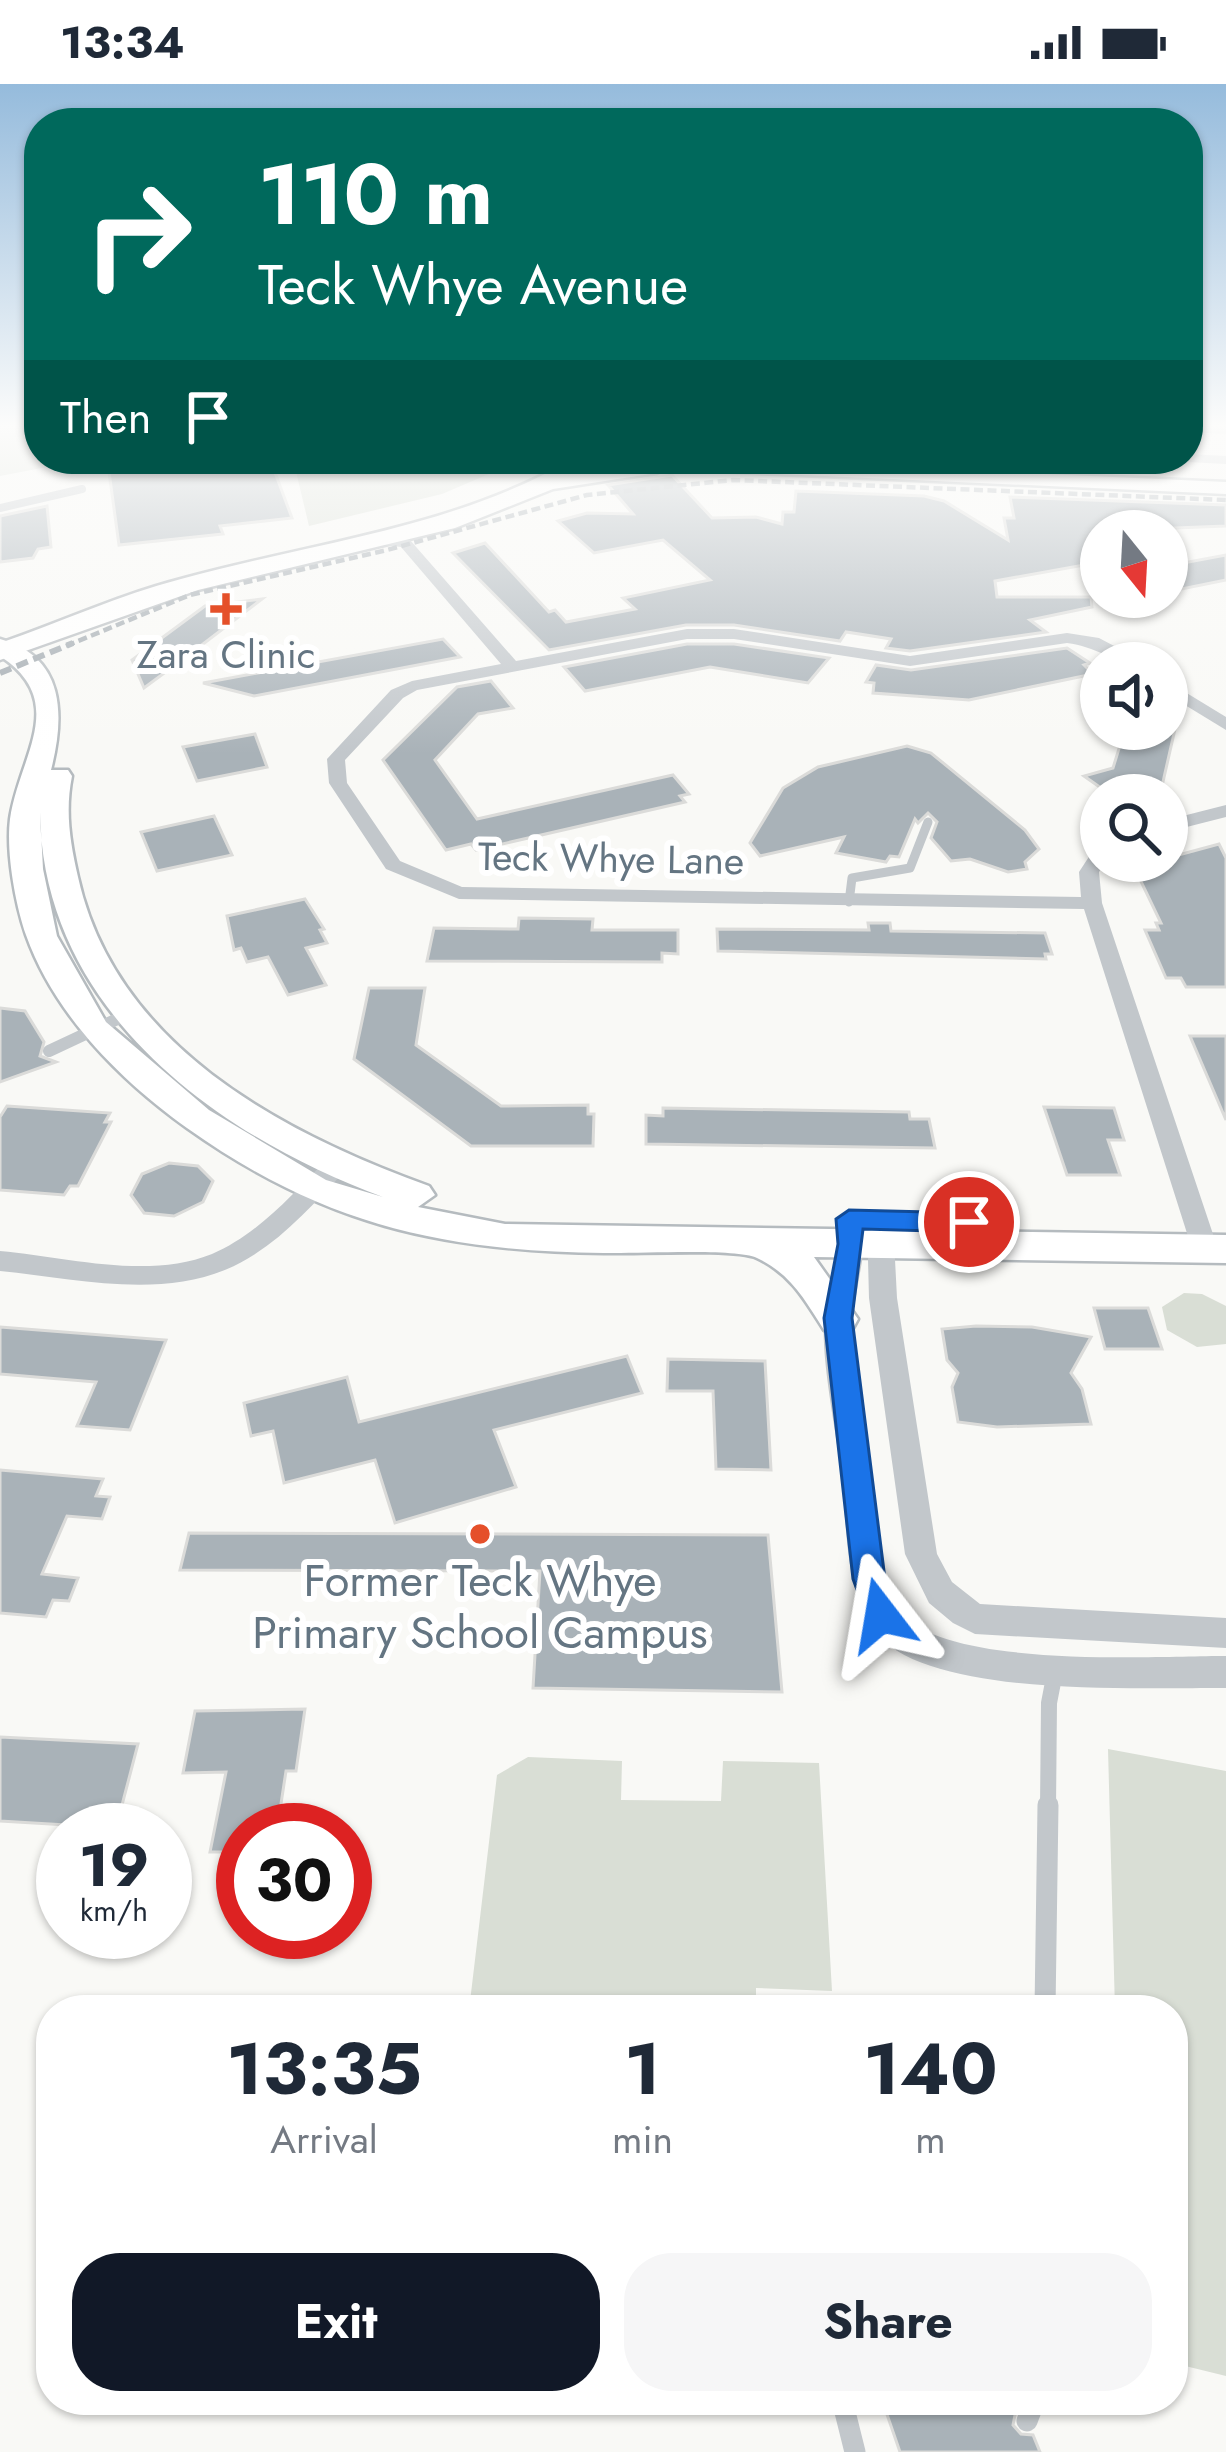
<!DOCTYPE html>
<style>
:root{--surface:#fff;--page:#f6f6f7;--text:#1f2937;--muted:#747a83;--accent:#111827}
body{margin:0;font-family:Jost,sans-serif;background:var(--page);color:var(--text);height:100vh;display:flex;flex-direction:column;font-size:45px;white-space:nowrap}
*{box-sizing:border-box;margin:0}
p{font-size:39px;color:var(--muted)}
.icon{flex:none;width:66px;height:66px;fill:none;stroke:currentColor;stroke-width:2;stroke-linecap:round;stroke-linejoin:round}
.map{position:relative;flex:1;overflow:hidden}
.details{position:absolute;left:36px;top:1911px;width:1152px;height:420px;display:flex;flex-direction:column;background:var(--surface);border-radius:48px;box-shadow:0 3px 9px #0004}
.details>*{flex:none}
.banner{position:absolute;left:24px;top:24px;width:1179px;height:366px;border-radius:48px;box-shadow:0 3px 9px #0004;background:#00695c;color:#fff;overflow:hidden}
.needle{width:78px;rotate:162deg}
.controls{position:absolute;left:1080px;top:426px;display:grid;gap:24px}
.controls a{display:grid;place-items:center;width:108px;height:108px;border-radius:50%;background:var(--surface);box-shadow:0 3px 9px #0004;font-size:60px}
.speed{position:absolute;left:36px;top:1719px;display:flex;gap:24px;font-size:60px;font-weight:700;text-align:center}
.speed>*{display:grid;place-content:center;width:156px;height:156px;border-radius:50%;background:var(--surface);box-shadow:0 3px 9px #0004;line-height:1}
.speed small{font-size:30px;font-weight:400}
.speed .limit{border:18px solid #d22;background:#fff;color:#111}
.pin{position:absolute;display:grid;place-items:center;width:102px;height:102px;color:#fff;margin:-51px;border:6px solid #fff;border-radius:50%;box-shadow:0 3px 12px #0007}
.me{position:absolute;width:132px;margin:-66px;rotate:346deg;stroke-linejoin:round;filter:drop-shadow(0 0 9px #0008)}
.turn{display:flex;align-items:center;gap:42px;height:252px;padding:0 36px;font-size:54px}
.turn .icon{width:156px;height:156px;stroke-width:2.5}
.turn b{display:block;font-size:84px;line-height:102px}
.then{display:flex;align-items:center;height:114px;padding:0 36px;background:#0003;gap:24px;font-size:45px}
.eta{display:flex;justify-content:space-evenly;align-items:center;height:204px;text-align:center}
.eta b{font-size:72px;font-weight:700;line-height:84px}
.action{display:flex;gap:24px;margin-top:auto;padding:24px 36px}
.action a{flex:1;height:138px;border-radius:48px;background:var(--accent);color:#fff;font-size:48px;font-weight:700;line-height:138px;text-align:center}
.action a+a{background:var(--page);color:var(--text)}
.status{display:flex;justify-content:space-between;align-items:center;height:84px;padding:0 60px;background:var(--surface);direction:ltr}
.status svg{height:33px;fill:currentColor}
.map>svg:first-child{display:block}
</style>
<div class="status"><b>13:34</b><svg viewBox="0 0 49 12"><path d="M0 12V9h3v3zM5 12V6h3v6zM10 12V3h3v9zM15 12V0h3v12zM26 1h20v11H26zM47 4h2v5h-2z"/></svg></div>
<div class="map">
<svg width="1226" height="2368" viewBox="0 0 1226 2368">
<rect width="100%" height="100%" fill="#f9f9f6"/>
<g fill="#d9ded5">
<polygon points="0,339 39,339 39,375 89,375 0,392"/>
<polygon points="293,375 524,375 442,410 309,442"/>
<polygon points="1184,1209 1202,1210 1226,1222 1226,1260 1197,1263 1167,1246 1162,1223"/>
<polygon points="1108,1665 1226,1687 1226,2292 1173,2279 1173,1926 1115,1926"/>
<polygon points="528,1673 622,1677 621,1716 721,1717 723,1677 819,1679 832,1907 756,1904 756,1926 469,1926 497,1691"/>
</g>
<g fill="#a9b2b8" stroke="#dbdbd9" stroke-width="3">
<polygon points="270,375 292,434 220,442 223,450 119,461 109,388"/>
<polygon points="672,391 712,434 756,433 782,440 783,428 794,428 796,407 924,412 944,417 1008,456 1004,434 1014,434 1010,413 1226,421 1226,442 1101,447 1101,478 995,497 997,513 1091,513 1092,523 1030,536 1046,548 910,567 886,564 891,555 846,548 840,557 734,541 686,541 549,566 453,469 485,459 549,528 555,526 566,538 635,525 623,514 710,496 663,456 594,469 558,437 587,429 633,430 608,401"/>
<polygon points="47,422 51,463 38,465 33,474 0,478 0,432"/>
<polygon points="1226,471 1226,496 1167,508 1167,482"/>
<polygon points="262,515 186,573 144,604 132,576 205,522"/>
<polygon points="443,555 460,573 254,612 203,599"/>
<polygon points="687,560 734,560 829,574 808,599 710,583 585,607 564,583"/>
<polygon points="1067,564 1090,579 1084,581 1093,590 969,616 873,609 874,599 866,598 876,581 911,586"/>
<polygon points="491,597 513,624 478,630 435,676 477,735 673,691 689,710 680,712 685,718 476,766 471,760 446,766 383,676 457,603"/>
<polygon points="1125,645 1175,645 1160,711 1111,711 1084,692 1113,684"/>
<polygon points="255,650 267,683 197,697 183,663"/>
<polygon points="907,662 931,669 1025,746 1039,765 1025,778 1027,785 1008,788 970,775 951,777 931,754 937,738 928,729 918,739 915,735 899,773 890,772 886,778 836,769 844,753 760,772 750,759 783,704 818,683"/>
<polygon points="214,732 232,771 157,787 141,748"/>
<polygon points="1219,760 1226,774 1226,903 1186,903 1181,894 1166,894 1145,846 1159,846 1156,839 1161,839 1134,783"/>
<polygon points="305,815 324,845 320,846 327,859 306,864 326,901 288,911 268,873 247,878 241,864 234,866 227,832"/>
<polygon points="519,834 593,835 592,846 678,846 678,870 662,869 662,878 427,877 434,844 518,845"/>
<polygon points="868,839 890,839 891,847 1045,849 1052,870 1045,870 1046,875 718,867 717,845 869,846"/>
<polygon points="369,904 425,904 416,961 501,1022 588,1021 588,1030 594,1030 593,1062 471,1062 354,975"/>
<polygon points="0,924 25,927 44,958 40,972 56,978 0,998"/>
<polygon points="1190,952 1226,952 1226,1036"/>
<polygon points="7,1022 110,1029 105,1038 111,1038 78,1102 70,1102 64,1111 0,1106 0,1033"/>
<polygon points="1044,1023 1114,1024 1124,1056 1108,1056 1120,1091 1067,1091"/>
<polygon points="663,1024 909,1028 910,1035 929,1035 935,1064 646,1060 646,1031 663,1032"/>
<polygon points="169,1079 198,1082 213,1097 203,1118 174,1132 144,1129 131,1111 142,1090"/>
<polygon points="1094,1224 1148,1224 1162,1265 1105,1265"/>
<polygon points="976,1242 1032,1243 1091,1253 1071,1289 1082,1305 1091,1340 997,1343 958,1338 952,1303 958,1289 947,1276 942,1245"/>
<polygon points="0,1243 166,1256 130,1346 77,1342 96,1298 0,1290"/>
<polygon points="627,1272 642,1309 494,1346 516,1403 395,1439 375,1376 284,1399 273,1347 251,1352 244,1319 347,1293 359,1338"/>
<polygon points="668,1275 765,1277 771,1386 716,1385 713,1307 667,1307"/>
<polygon points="0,1386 103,1395 96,1412 110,1413 102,1435 67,1432 42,1490 78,1494 69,1517 53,1516 46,1533 0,1529"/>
<polygon points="189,1449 768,1451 782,1608 533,1604 540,1487 180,1486"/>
<polygon points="305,1625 296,1687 286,1687 277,1746 243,1746 243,1768 210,1768 226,1688 183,1689 195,1627"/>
<polygon points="0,1653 138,1660 116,1744 0,1737"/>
<polygon points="882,2316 1018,2316 1013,2341 1021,2350 1033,2351 1040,2368 900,2368"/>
</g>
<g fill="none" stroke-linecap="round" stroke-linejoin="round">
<g stroke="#b5bbbf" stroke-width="5">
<g id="secondary">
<polygon points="571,375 707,375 1226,398 1226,410 580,381"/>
<path d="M0,555c65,18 65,76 51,131h17l4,6c-7,35 -2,66 6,101 37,167 201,255 351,309l6,9 -17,12 87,17 721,11v28l-412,-6 44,62 -6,11 -14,4 -14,-4c-19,-30 -33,-56 -67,-72 -22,-10 -122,-4 -153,-5 -164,-2 -282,-29 -417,-125 -67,-48 -133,-114 -161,-193 -11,-32 -20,-83 -16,-116 9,-63 60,-117 -10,-163zM40,728c2,196 174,323 343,385l-57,-17 -117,-70 -103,-88 -49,-86 -14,-67z"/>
</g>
</g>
<g stroke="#b6bbbf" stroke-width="5">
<g id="primary">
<path d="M573,375h27l-21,15 78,-15 11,7 -11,7 -104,16 -98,39 -257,62 -198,70v-17c61,-21 119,-48 181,-64 134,-37 270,-50 392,-120z"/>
<polygon points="681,375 708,375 709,376 698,383"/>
</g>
</g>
<g stroke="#c2c7cb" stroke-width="8">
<polyline points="1188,344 1226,346"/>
<polyline points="1188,374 1226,376"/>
<polyline points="0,424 82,405"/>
</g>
<polyline stroke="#c2c7cb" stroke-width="9" points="849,818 852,794 910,784 928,738"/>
<polyline stroke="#c2c7cb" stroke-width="12" points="49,967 130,929"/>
<polyline stroke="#c2c7cb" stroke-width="16" points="1048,1724 1049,1619 1055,1588"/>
<g stroke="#c2c7cb" stroke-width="21">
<polyline points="1045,1926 1048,1721"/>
<polyline points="842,2316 855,2368"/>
<polyline points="1027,2337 1035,2316"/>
</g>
<g fill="#c2c7cb" fill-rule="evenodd">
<path d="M376,452l34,4 106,121 171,-32h47l176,27 157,-23 32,5 40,21 2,4c-27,0 -46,-17 -74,-20l-157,23 -176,-27h-47l-270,51 -14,8 -58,62 2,23 53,78 62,26 619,10 -2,-25 15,-23 7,-2v14h5l-7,11 3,31 116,346 -4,7h-18l-4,-7 -108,-340 -625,-10 -73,-30 -57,-86 -2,-24 64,-69 21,-9 89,-17 -100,-117 -30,-4v-6z"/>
<polygon points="1167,597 1226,633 1226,646 1167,610"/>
<polygon points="1226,721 1226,733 1167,748 1167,736"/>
<path d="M335,1073l13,9 -4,6c-30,31 -59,65 -97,87 -74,44 -167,20 -247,12v-20c66,6 148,29 212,3 45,-19 81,-60 114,-94z"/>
<path d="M849,1126l13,9 3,25 -13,75 33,260c4,12 7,24 15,34 50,56 253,43 326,43v32c-79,-1 -303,12 -352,-58 -29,-41 -27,-101 -32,-149 -5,-48 -21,-117 -18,-163 3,-35 16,-64 12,-99z"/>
<polygon points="880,1128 893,1137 897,1214 937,1470 952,1498 980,1520 1226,1534 1226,1564 975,1550 953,1539 929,1519 905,1470 869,1214 867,1137"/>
</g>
<use href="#secondary" fill="#fff" fill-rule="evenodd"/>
<use href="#primary" fill="#fff" fill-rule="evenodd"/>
<polyline stroke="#a1a9af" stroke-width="4.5" stroke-dasharray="9 4.5" stroke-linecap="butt" points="66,562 190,511 387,466 587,411 733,396 1226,416"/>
<polyline stroke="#a1a9af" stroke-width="6" stroke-dasharray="12 6" stroke-linecap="butt" points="0,589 73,559"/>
</g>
<linearGradient id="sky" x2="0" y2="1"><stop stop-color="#95bbdc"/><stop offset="0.51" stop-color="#fcfcfb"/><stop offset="1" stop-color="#fcfcfb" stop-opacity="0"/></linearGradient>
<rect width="1226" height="670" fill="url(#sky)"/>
<polygon fill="#1a73e8" stroke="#114b97" stroke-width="3" points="849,1126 969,1129 983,1138 969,1148 863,1145 852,1234 885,1495 898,1531 893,1541 881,1546 870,1541 853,1495 824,1234 838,1160 836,1135"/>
<g fill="#e5502a" stroke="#fff" stroke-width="4.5">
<path d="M220 507h12v12h12v12h-12v12h-12v-12h-12v-12h12z"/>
<circle cx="480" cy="1450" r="12"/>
</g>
<g text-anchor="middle" stroke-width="12" stroke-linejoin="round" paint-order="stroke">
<g font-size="39" fill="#647582" stroke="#fff">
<text x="226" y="584">Zara Clinic</text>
</g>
<g font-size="39" fill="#647582" stroke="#fff">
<text transform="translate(611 774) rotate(1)" y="14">Teck Whye Lane</text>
</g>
<g font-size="45" fill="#647582" stroke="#fff">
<text x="480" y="1512">Former Teck Whye<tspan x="480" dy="52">Primary School Campus</tspan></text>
</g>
</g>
</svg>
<div class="controls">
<a><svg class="needle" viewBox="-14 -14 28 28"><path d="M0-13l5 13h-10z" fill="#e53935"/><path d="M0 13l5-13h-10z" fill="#747a83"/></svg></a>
<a><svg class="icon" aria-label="sound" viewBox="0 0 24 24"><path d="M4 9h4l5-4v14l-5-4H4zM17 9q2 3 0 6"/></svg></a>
<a><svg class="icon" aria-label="search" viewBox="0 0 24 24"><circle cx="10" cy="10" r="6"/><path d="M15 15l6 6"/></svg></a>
</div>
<div class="speed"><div>19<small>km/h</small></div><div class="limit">30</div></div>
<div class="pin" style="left:969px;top:1138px;background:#d93025"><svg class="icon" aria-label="arrive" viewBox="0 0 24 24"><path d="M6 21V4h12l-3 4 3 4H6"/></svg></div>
<svg class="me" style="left:881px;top:1531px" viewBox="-20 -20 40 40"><path d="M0-17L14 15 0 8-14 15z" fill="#1a73e8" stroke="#fff" stroke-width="4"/></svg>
<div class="banner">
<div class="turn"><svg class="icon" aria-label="right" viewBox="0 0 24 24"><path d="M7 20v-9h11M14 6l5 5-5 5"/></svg><div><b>110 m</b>Teck Whye Avenue</div></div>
<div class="then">Then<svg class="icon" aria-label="arrive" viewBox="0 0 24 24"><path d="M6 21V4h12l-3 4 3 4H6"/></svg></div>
</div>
<section class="details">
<div class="eta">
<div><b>13:35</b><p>Arrival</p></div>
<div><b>1</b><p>min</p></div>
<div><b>140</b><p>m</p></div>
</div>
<div class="action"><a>Exit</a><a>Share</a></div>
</section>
</div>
